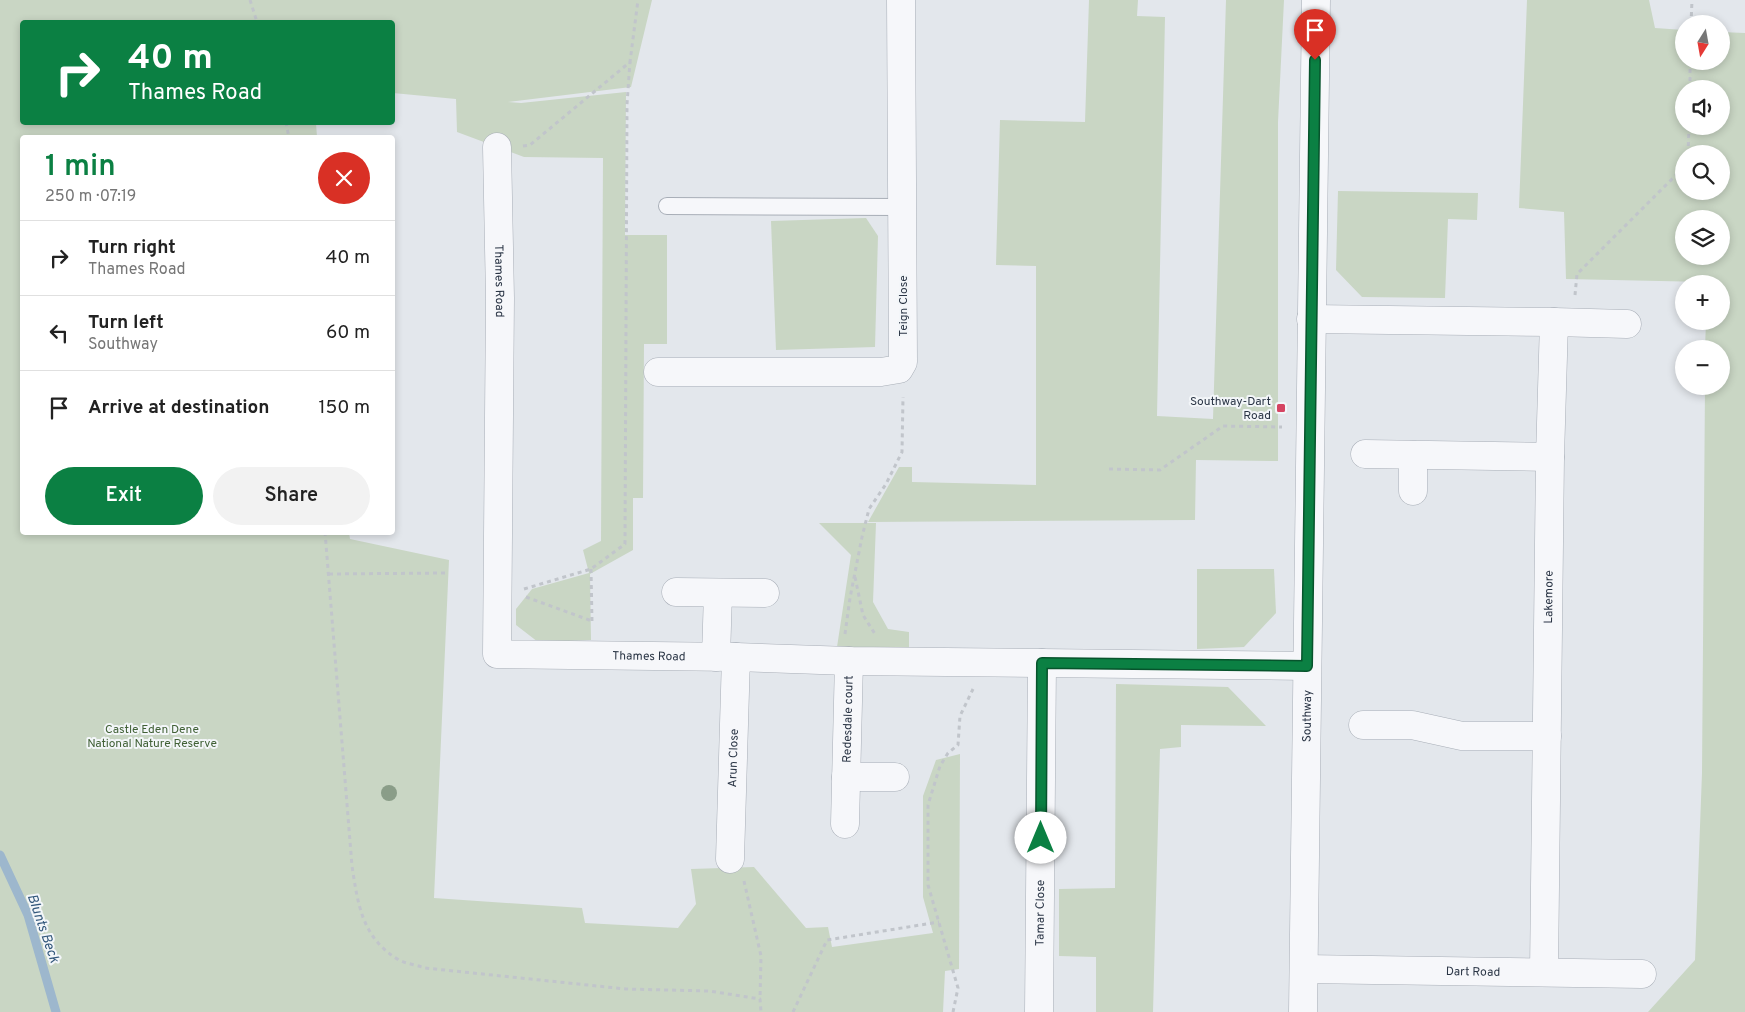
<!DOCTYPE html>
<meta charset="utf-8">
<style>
:root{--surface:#fff;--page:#f2f2f2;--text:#222;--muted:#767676;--line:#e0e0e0;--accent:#0b8043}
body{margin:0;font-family:Overpass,sans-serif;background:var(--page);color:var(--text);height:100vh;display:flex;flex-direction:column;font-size:19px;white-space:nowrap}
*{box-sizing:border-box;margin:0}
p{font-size:16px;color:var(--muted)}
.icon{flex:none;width:28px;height:28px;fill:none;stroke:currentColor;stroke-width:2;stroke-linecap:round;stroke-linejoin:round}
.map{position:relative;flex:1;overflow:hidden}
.panel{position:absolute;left:20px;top:135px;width:375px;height:400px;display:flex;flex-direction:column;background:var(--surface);border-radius:5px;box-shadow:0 2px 8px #0003}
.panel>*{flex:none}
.top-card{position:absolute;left:20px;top:20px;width:375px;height:105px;border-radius:5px;box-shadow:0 2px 8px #0003;background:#0b8043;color:#fff;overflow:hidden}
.needle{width:32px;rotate:191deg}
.buttons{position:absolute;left:1675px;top:15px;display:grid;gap:10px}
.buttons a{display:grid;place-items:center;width:55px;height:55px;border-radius:50%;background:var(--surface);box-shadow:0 2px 8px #0003;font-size:25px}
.pin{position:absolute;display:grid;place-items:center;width:42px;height:42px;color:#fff;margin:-51px -21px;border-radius:50% 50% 50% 0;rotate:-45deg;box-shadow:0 0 5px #0007}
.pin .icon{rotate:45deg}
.me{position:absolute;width:55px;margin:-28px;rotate:0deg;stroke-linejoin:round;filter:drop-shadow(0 0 4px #0008)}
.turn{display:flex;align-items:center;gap:18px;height:105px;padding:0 25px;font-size:22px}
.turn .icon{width:65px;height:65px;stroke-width:2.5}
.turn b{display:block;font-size:35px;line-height:42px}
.round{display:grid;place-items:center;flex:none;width:52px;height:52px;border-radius:26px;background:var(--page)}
.headline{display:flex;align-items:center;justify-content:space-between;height:85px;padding:0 25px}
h1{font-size:30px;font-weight:600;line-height:38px;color:var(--accent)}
.action{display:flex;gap:10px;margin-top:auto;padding:10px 25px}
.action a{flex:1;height:58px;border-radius:30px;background:var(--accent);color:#fff;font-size:20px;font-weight:600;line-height:58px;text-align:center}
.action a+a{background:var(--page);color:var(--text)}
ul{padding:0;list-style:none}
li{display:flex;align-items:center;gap:15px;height:75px;padding:0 25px;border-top:1px solid var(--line)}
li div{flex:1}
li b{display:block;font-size:19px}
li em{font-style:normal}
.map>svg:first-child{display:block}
</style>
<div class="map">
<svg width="1745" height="1012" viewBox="0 0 1745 1012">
<rect width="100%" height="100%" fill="#e3e7ec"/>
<g fill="#c9d6c4" fill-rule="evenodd">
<polygon points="0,0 652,0 631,87 508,102 521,103 626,92 625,235 667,235 667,344 644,344 643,498 633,498 633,550 590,574 591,640 538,642 516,625 516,609 532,589 589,573 583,550 601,541 603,158 524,157 457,132 456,99 393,93 392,22 22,22 22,122 316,123 317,137 22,138 22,532 349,533 350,539 449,560 434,898 582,908 585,923 678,928 696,904 691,869 754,867 806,928 828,927 832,947 933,933 923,897 923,796 936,760 960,754 959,969 945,971 943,1012 0,1012"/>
<polygon points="1089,0 1138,0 1137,16 1165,17 1157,416 1213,419 1226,0 1284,0 1278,122 1278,461 1196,460 1195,520 868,522 899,467 912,467 912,482 1036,485 1036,266 996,265 1000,120 1085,122"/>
<path d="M1527,0h122l6,28 29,2v31h37v-29l24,1v979h-97l47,-52 7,-187 3,-387h16v-37h-16l1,-28h15v-37h-15v-2l-140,-3 -2,-67 -45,-4zM1684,89h37v37h-37zM1684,154h37v37h-37zM1684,219h37v37h-37z"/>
<polygon points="1338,191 1478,193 1477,220 1448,219 1445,298 1362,297 1336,270"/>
<polygon points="866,218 878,236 875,347 776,350 771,221"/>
<polygon points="819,523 876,523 873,602 888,629 909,632 909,648 837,647 851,555"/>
<polygon points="1197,569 1274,569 1276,613 1244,647 1197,649"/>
<polygon points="1116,684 1228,687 1266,726 1181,725 1181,747 1160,749 1153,1012 1096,1012 1096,957 1059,956 1059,889 1115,888"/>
</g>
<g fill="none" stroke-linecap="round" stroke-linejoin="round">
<polyline stroke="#9db7cd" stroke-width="9" points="0,855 28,915 56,1012"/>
<g stroke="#a8aeb7" stroke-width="18">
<polyline id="service" points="667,206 902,207"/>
</g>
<g stroke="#a8aeb7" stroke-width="29">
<g id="minor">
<path id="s1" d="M497,147l3,151 -3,356 239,3 113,4 458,5"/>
<polyline points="1311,319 1554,322 1627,324"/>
<polyline points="658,372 881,372 899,369 903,362 901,0"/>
<polyline points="1365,454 1550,457"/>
<polyline points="1413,491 1413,455"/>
<polyline points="676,592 765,593"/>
<polyline points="716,657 718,593"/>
<polyline points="1363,725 1412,725 1462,736 1547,736"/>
<polyline points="846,777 895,777"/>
<path id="s2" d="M845,824l4,-163"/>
<path id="s3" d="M730,859l6,-202"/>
<path id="s4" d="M1304,969l338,5"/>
<path id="s5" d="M1544,972l6,-515 4,-135"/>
<path id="s6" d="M1039,1012l3,-349"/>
<path id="s7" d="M1303,1012l13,-1012"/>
</g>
</g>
<g stroke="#c1c5cb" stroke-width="3" stroke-dasharray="4 4" stroke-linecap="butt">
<polyline points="250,0 257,22"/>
<polyline points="1691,24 1692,0"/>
<polyline points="1690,89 1690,61"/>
<polyline points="286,122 289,138"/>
<polyline points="523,146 530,145 630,62 638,0"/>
<polyline points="1688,154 1689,126"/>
<polyline points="1575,295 1577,274 1680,171 1684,163"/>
<polyline points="1109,469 1160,470 1223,426 1282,427"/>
<path d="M325,532l27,334c6,39 10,72 47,94 8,4 18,5 26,8l201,21 83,2 51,8 1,13"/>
<polyline points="591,569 592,623"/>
<polyline points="329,574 445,573"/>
<polyline points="855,577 863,615 875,634"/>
<polyline points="524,589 591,569 625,544 627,104 630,62"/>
<polyline points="526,597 592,621"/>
<polyline points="845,634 850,598 862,537 869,509 886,484 902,452 903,397"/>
<polyline points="744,881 761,956 760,999"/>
<polyline points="793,1012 827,940 939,922"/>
<polyline points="953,1012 958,988 928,885 928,805 940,766 948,753 958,745 960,716 973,689"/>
</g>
<use href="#service" stroke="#f6f7fa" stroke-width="16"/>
<use href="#minor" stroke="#f6f7fa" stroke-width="28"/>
</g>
<circle fill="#8a9d88" cx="389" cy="793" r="8"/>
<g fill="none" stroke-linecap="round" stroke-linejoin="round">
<g stroke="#07532c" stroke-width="12">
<polyline id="route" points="1041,838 1042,663 1307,666 1315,60"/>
</g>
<use href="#route" stroke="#0b8043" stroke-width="9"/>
</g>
<rect fill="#d54462" stroke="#f3f6f9" stroke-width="2" x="1276" y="403" width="10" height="10" rx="2.5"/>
<g text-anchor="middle" stroke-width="4" stroke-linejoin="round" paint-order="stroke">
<g font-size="12" fill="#2a3545" stroke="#f3f6f9">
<text dy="4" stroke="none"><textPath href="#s1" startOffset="134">Thames Road</textPath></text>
<text transform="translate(903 306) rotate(-90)" y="4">Teign Close</text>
<text dy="4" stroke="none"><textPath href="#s5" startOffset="375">Lakemore</textPath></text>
<text dy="4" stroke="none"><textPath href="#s1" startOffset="659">Thames Road</textPath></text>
<text dy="4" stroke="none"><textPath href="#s7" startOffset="296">Southway</textPath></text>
<text dy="4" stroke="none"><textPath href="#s2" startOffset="105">Redesdale court</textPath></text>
<text dy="4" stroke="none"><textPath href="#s3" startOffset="101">Arun Close</textPath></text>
<text dy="4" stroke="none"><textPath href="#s6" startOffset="99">Tamar Close</textPath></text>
<text dy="4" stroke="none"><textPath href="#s4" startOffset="169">Dart Road</textPath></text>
</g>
<g font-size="12" fill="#2a3545" stroke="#f3f6f9" text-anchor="end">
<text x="1271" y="405">Southway-Dart<tspan x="1271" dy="14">Road</tspan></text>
</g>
<g font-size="12" fill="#416136" stroke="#f3f6f9">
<text x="152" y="733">Castle Eden Dene<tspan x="152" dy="14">National Nature Reserve</tspan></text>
</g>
<g font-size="14" font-style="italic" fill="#32577b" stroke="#f3f6f9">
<text transform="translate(44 928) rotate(71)" y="5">Blunts Beck</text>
</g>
</g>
</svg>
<div class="buttons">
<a><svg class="needle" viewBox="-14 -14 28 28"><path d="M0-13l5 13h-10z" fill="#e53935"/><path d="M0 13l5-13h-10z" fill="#767676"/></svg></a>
<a><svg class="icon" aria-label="sound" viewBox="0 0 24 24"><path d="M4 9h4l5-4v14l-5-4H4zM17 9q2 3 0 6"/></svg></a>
<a><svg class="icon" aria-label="search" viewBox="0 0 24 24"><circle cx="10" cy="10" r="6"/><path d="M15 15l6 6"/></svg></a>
<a><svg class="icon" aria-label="layers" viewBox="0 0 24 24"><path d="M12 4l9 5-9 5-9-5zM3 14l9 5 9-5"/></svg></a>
<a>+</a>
<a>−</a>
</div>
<div class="pin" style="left:1315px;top:60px;background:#d93025"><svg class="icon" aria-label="arrive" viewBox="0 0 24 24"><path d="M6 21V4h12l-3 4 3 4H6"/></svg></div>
<svg class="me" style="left:1041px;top:838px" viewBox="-20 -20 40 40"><circle r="19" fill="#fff"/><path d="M0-13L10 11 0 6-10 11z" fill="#0b8043"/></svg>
<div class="top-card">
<div class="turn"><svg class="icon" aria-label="right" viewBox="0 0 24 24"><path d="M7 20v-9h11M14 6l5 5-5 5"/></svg><div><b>40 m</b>Thames Road</div></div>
</div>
<section class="panel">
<div class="headline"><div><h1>1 min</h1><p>250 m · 07:19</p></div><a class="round" style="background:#d93025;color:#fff"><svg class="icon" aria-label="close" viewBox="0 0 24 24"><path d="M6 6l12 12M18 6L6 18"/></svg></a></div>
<ul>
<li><svg class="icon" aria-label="right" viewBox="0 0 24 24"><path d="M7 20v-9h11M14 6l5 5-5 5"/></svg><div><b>Turn right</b><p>Thames Road</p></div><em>40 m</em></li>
<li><svg class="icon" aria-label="left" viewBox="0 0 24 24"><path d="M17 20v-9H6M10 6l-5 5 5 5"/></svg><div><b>Turn left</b><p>Southway</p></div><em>60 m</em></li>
<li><svg class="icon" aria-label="arrive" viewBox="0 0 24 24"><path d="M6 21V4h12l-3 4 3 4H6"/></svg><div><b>Arrive at destination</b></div><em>150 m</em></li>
</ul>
<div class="action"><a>Exit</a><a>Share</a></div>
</section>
</div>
